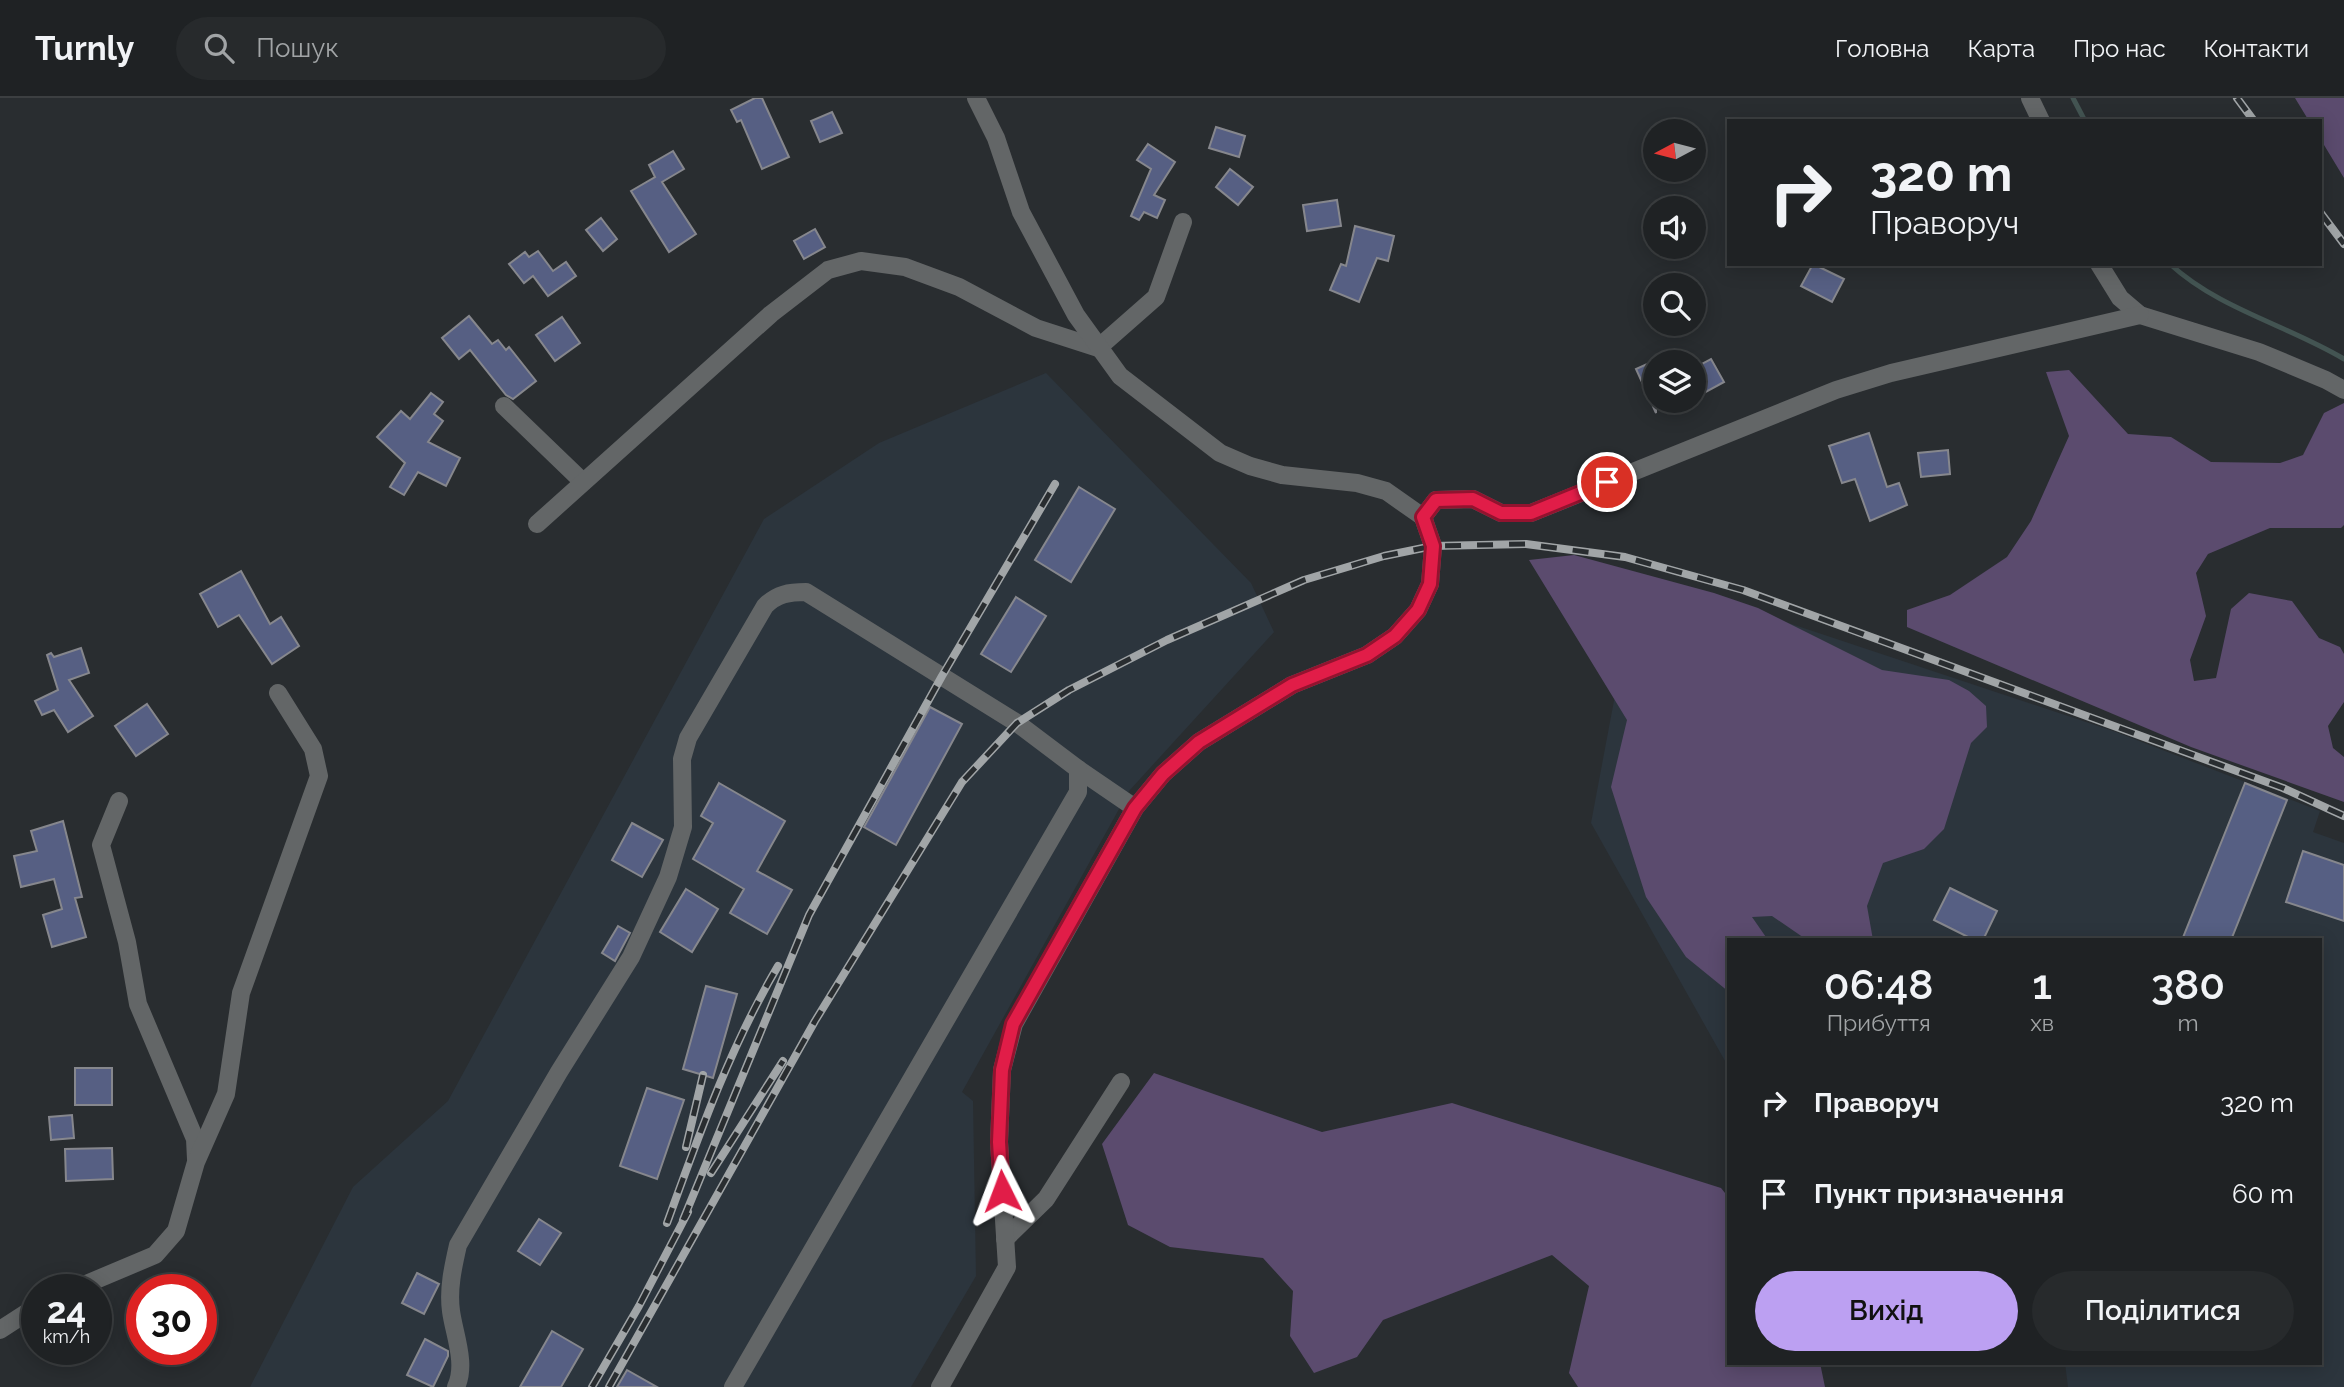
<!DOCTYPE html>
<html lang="uk">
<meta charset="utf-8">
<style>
:root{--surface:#1f2224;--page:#272a2c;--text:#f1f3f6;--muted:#a1a4a6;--line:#3c3f41;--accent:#bca0f2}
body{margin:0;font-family:Raleway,sans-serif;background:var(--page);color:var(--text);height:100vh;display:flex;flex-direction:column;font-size:26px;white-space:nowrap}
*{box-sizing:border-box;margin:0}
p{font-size:23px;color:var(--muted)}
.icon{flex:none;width:38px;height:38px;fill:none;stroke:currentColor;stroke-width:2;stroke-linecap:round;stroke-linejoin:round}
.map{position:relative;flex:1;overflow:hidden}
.sheet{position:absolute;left:1727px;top:840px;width:595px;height:427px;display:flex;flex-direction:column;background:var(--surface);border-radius:0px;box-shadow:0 4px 18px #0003,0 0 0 2px var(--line)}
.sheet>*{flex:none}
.top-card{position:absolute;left:1727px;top:21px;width:595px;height:147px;border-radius:0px;box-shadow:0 4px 18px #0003,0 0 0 2px var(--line);background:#1f2224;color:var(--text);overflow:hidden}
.needle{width:46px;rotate:263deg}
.controls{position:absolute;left:1643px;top:21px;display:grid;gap:14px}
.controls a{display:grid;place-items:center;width:63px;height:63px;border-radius:50%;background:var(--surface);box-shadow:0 4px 18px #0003,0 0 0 2px var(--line);font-size:35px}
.speed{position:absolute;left:21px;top:1176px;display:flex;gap:14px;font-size:35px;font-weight:700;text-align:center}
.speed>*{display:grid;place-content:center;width:91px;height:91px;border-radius:50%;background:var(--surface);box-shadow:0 4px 18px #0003,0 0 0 2px var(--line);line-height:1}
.speed small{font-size:18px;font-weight:400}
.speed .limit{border:10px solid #d22;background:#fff;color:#111}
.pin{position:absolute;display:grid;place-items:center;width:60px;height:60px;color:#fff;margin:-30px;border:4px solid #fff;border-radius:50%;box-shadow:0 2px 7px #0007}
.me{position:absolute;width:77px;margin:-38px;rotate:357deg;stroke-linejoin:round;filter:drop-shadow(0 0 5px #0008)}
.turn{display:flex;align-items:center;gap:24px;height:147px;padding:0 28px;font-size:32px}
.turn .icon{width:91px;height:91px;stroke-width:2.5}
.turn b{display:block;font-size:49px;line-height:60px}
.eta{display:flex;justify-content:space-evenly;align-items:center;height:119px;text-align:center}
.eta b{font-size:42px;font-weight:600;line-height:49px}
.cta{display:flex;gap:14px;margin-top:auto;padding:14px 28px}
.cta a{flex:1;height:80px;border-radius:42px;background:var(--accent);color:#111;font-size:28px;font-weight:600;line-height:80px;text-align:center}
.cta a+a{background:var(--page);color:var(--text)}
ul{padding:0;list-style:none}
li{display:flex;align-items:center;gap:21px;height:91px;padding:0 28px}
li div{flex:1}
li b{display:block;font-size:26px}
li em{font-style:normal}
header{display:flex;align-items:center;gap:42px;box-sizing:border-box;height:98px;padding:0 35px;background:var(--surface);border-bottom:2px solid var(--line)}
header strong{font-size:33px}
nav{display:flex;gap:38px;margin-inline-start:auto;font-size:24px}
.search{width:490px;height:63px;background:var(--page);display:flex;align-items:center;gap:18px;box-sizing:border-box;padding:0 24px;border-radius:38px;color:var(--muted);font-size:26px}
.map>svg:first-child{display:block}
</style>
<header>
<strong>Turnly</strong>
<div class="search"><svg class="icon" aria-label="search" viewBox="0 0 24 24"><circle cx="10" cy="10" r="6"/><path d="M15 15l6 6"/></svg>Пошук</div>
<nav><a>Головна</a><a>Карта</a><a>Про нас</a><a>Контакти</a></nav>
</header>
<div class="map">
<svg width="2344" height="1289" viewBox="0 0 2344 1289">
<rect width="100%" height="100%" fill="#292d30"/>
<g fill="#2c353d">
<polygon points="1046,275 1251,485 1274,534 1129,693 962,994 973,1003 976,1178 911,1289 250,1289 353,1089 448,1003 764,421 879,345"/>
<polygon points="1638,475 2116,634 2320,713 2313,734 2344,745 2344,1289 2068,1289 2065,1265 2320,1265 2320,842 1729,842 1729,970 1591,725"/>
</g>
<g fill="#5b4b6e">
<polygon points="2295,0 2344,0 2344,80 2321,42 2320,23 2309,23"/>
<polygon points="2069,272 2128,336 2171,339 2211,364 2280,365 2303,357 2324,315 2344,305 2344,427 2341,430 2270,430 2208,456 2196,475 2206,518 2190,562 2194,583 2216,580 2231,511 2249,495 2292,503 2319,540 2340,549 2344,556 2344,604 2328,628 2333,650 2344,659 2344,704 2191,649 1907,529 1907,512 1950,497 2007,459 2031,423 2069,338 2046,274"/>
<polygon points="1574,457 1714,495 1758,510 1882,572 1949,582 1969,593 1986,608 1987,629 1971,645 1944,731 1924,751 1883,765 1867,808 1873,842 1807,842 1772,818 1752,819 1768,842 1729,842 1729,894 1686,859 1646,799 1611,689 1627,622 1529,462"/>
<polygon points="1154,975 1322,1034 1452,1005 1721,1090 1729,1100 1729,1265 1820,1265 1825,1289 1578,1289 1569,1275 1589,1188 1552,1157 1383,1222 1357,1259 1314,1275 1290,1238 1293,1193 1263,1160 1170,1149 1128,1127 1102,1046"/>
</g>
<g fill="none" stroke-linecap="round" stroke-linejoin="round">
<g stroke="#435452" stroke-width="5">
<polyline points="2073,0 2085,23"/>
<path d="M2170,166c49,45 117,61 174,95"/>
</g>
</g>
<g fill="#565f83" stroke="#86878d" stroke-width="2">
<polygon points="755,0 762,0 789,59 762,71 741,22 737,24 731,12"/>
<polygon points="832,14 842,35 820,44 811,23"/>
<polygon points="1216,29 1245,38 1239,59 1209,50"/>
<polygon points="1148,46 1175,64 1154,97 1165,102 1157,120 1144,114 1139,122 1131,118 1151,71 1137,62"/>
<polygon points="673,53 684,71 662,84 696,136 669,154 631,93 655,79 649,67"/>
<polygon points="1230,71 1253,89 1238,107 1216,89"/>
<polygon points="1337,102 1341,128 1307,133 1303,107"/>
<polygon points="601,120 617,141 603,153 586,132"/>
<polygon points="1355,128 1394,138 1388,163 1377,160 1359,204 1330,192 1341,166 1346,168"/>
<polygon points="815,131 825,149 804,161 794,143"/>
<polygon points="538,153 553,173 566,164 576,178 548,198 533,178 524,185 509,166 525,154 529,159"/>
<polygon points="1813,166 1844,181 1832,204 1801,188"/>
<polygon points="469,218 492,246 498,242 506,252 509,249 536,283 513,301 506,297 470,252 459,261 442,240"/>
<polygon points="562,219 580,245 555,263 536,237"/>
<polygon points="1711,261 1724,284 1704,295 1694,276 1694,270"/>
<polygon points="1656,262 1656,315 1636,271"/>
<polygon points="431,295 443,304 434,316 443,323 428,344 460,360 446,388 418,374 404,397 390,389 405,365 377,339 401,313 410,321"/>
<polygon points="1869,335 1887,389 1899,385 1907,407 1870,423 1855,381 1842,385 1829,348"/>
<polygon points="1948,352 1950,376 1921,379 1918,355"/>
<polygon points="1079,389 1115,411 1071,484 1035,462"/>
<polygon points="241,473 270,526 281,519 299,548 272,566 239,517 218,529 200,496"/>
<polygon points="1016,499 1046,518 1011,574 981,556"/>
<polygon points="81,550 89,575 69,582 93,618 68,634 54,612 42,617 35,603 58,592 47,557 51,555 54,559"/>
<polygon points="147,606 168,636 136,658 115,628"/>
<polygon points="930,609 962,626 896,747 864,729"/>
<polygon points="719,685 785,723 757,773 792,792 767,836 730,815 744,791 693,761 713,725 701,718"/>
<polygon points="2245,685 2287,702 2231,842 2182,842"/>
<polygon points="63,723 82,799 75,800 86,839 52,849 43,817 62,811 54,781 21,789 14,758 37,753 31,733"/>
<polygon points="632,725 663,742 642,779 612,762"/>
<polygon points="2303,753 2344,767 2344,823 2286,804"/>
<polygon points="1950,790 1997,813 1983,842 1974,842 1934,822"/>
<polygon points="686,791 718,811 692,854 660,834"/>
<polygon points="618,828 630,835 615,863 602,855"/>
<polygon points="706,888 737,896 713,980 683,971"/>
<rect x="75" y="970" width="37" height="37"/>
<polygon points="647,990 684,1002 657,1081 620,1068"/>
<polygon points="72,1017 74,1040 51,1042 49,1019"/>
<polygon points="112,1050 113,1081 66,1083 65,1051"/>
<polygon points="539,1121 561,1135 540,1167 518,1153"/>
<polygon points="417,1175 439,1186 424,1216 402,1205"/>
<polygon points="552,1233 583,1251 561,1289 520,1289"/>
<polygon points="425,1241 448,1253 448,1258 433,1289 407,1277"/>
<polygon points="627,1272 657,1289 617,1289"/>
</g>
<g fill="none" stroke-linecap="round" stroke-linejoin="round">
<g stroke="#636667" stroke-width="18">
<polyline points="2030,0 2041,23"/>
<polyline points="2099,166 2120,200 2140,217 2259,254 2326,282 2344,292"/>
<polyline points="504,308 583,384"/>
<polyline points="1423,419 1436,402 1473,401 1501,415 1531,415 1836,292 1891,275 2140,217"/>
<polyline points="537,426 771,216 828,172 861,163 905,169 959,189 1036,230 1098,250 1156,199 1183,124"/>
<polyline points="1078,671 1135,710"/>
<polyline points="119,703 101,747 127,844 138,906 195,1041 196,1061"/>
<polyline points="1005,1141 1046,1101 1121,984"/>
<polyline points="72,1192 155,1157 176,1133 196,1064 226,996 241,895 319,678 313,651 278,595"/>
<polyline points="0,1232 37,1208"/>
<path d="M456,1289c11,-23 -2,-53 -5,-76 -3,-22 2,-44 7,-66l101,-173 72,-115 37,-80 15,-50 -1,-68 6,-21 77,-132c12,-12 24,-14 41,-14l211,131 61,46v23l-345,595"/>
<polyline points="940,1289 1007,1169 999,1044 1002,972 1014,926 1135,710 1163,676 1199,644 1292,587 1367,557 1395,538 1418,512 1430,486 1433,448 1423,419 1386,393 1357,385 1282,377 1250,368 1220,355 1120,278 1076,217 1021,114 996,40 976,0"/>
</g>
<g stroke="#a1a5a7" stroke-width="8">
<g id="rail">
<polyline points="2237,0 2254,23"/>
<polyline points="2320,114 2344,146"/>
<polyline points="686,1049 703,977"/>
<polyline points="711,1075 783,963"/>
<polyline points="683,1122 809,817 942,578 1055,386"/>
<path d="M667,1125c32,-88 63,-176 111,-257"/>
<polyline points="592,1289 639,1208 688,1114"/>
<polyline points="609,1289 815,923 962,684 1017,625 1069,592 1167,542 1304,482 1384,458 1433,448 1526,446 1625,459 1743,492 2283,690 2344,718"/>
</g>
</g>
<use href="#rail" stroke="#292d30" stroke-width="5" stroke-dasharray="16" stroke-linecap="butt"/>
</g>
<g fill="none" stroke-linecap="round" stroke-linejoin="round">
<g stroke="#92132f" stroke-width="18">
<polyline id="route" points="1002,1093 999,1044 1002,972 1013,926 1135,710 1163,676 1199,644 1292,587 1367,557 1395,538 1418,512 1430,486 1433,448 1423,419 1436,402 1473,401 1501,415 1531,415 1607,384"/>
</g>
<use href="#route" stroke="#e11d48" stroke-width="12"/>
</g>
</svg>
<div class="controls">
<a><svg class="needle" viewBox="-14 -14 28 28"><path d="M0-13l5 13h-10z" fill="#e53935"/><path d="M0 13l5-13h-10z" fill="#a1a4a6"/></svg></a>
<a><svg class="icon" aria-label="sound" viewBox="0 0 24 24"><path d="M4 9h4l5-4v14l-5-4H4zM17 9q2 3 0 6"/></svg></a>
<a><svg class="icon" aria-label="search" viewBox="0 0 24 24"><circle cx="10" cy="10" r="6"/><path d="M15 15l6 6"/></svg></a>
<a><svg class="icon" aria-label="layers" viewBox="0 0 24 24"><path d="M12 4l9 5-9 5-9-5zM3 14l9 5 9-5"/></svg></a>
</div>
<div class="speed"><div>24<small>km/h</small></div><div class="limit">30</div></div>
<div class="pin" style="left:1607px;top:384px;background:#d93025"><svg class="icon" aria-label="arrive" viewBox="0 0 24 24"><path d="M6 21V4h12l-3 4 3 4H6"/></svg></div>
<svg class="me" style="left:1002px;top:1093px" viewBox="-20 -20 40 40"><path d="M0-17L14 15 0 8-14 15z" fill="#e11d48" stroke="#fff" stroke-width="4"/></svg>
<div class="top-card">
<div class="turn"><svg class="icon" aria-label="right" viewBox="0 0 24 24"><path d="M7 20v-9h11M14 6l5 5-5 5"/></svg><div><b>320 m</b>Праворуч</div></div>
</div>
<section class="sheet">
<div class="eta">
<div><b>06:48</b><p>Прибуття</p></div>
<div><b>1</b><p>хв</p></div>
<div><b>380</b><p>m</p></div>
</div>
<ul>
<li><svg class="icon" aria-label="right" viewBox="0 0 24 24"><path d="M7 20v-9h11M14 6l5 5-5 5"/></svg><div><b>Праворуч</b></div><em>320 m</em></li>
<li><svg class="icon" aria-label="arrive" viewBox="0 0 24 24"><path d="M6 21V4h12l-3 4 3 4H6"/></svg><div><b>Пункт призначення</b></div><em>60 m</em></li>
</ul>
<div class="cta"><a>Вихід</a><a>Поділитися</a></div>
</section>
</div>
